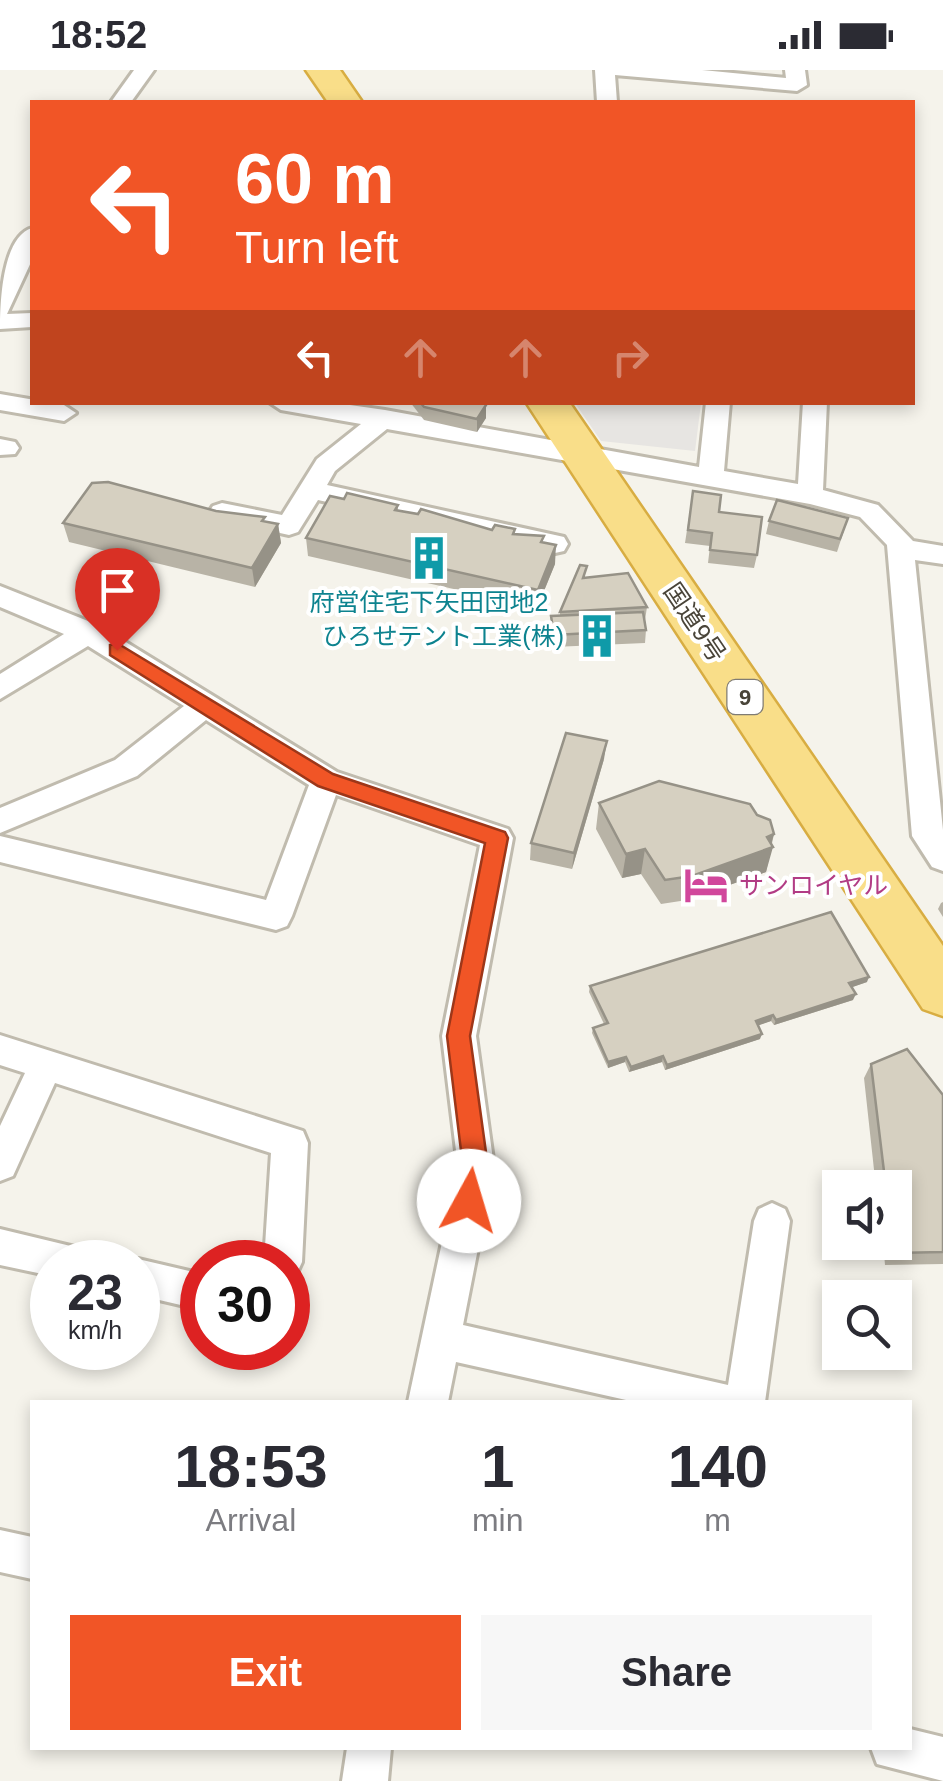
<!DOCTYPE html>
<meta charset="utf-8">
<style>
:root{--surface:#fff;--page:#f7f7f7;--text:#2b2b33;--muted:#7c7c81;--accent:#f15526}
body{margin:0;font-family:Helvetica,"Noto Sans JP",sans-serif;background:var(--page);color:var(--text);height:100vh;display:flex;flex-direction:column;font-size:38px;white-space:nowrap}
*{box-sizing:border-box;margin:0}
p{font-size:32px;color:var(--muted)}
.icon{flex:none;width:55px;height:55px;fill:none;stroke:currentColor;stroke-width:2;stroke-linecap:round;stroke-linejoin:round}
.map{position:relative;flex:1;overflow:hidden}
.details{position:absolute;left:30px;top:1330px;width:882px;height:350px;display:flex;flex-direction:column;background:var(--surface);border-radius:0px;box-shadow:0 5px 15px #0003}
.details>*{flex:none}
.top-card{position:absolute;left:30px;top:30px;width:885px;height:305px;border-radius:0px;box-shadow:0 5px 15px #0003;background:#f15526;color:#fff;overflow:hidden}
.fabs{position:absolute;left:822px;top:1100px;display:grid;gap:20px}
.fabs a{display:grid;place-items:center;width:90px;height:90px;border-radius:0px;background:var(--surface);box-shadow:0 5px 15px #0003;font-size:50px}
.speed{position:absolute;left:30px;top:1170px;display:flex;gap:20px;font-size:50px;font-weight:700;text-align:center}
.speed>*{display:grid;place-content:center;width:130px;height:130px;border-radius:50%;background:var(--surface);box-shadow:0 5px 15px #0003;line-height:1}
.speed small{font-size:25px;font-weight:400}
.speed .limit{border:15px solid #d22;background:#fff;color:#111}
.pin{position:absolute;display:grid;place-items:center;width:85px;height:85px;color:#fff;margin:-102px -42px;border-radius:50% 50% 50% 0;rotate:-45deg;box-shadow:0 0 10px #0007}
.pin .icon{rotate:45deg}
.me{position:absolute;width:110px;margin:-55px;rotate:6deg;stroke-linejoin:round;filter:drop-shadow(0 0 8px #0008)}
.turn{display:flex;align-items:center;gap:35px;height:210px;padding:0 40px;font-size:45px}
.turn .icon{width:130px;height:130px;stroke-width:2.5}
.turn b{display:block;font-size:70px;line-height:85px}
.lanes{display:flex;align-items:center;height:95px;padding:0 40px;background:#0003;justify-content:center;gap:50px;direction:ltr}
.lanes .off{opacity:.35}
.eta{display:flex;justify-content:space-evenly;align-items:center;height:170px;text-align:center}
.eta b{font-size:60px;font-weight:700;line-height:70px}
.action{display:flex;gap:20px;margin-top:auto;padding:20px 40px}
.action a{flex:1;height:115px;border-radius:0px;background:var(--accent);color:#fff;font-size:40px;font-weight:700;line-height:115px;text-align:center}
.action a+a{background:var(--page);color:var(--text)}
.status{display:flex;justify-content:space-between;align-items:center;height:70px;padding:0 50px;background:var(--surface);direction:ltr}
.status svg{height:28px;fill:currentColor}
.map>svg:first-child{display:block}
</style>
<div class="status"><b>18:52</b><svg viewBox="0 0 49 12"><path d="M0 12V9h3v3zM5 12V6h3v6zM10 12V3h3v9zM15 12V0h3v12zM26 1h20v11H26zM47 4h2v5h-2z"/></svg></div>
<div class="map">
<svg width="943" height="1711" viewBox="0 0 943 1711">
<rect width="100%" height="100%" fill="#f5f3eb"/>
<polygon fill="#e7e5e2" points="575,333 701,333 695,381 601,371"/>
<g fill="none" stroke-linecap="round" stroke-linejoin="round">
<g stroke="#c0bbae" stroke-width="6">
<g id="minor">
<polygon points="134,0 154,0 131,32 111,32"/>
<polygon points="595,0 702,0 786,8 785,0 805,0 807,15 797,21 615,5 617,32 597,32"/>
<path d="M32,158v32l-25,54 25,-1v14l-32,2c0,-26 2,-92 32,-101z"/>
<polygon points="0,324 64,335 76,343 64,351 0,340"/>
<polygon points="269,332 329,332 385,340 699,397 706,332 730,332 724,401 798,414 803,332 827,332 823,420 878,435 913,471 943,476 943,494 915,490 943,760 943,801 932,797 912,766 887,475 860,447 810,434 387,359 335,401 327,415 555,465 564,467 568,474 564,481 555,483 318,430 298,462 289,465 213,448 209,442 213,436 222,433 282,445 317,389 361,354 281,340"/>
<polygon points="0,369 15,372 19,378 15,384 0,385"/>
<polygon points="0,516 98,555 337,702 508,759 513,768 476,966 494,1097 463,1255 728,1315 754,1151 759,1139 772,1133 785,1139 790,1151 765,1332 635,1332 456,1292 448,1332 408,1332 458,1097 442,966 480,775 336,725 292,846 287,856 276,860 0,792 0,766 266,830 309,715 206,650 137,706 0,763 0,738 115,690 184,636 88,576 0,629 0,604 64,564 0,537"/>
<polygon points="0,965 303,1061 308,1073 302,1192 296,1205 288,1208 288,1192 264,1192 271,1083 55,1013 13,1106 0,1111 0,1056 25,1003 0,995"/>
<polygon points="0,1159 83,1179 89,1192 52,1192 52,1206 0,1195"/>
<polygon points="138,1189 202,1204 202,1240 138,1225 138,1192 128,1192"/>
<polygon points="0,1460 32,1467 32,1509 0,1502"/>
<polygon points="910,1659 943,1667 943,1711 877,1694 871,1678 910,1678"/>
<polygon points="347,1678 391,1678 388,1711 342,1711"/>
</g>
</g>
<g stroke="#d8ad42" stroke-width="5">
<g id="trunk">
<polygon points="306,0 340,0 362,32 328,32"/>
<polygon points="526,332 569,332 943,876 943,946 923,939"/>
</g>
</g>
<use href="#minor" fill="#fff" fill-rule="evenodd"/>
<use href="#trunk" fill="#f9de89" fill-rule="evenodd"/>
</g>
<g fill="#b8b3a6">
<polygon points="410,332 484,332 486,335 486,348 477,362 424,350"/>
<polygon points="693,421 719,442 757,485 754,498 708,493 710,476 685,473"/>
<polygon points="344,429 398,435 398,440 492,460 515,459 514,464 543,473 555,494 537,538 308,486 306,468"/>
<polygon points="216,441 278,454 281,473 255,517 69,472 63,453"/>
<polygon points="848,448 837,482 766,464 769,451"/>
<polygon points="586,507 647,537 645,550 646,560 645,573 553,577 551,559 551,546 560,546 560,542"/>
<polygon points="604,689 572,799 530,790 531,773"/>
<polygon points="599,733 757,745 774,764 766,802 687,830 661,834 641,804 622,808 596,759"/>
<polygon points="943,832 943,847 938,839 941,833"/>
<polygon points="867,912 852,917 853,930 774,955 771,951 758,955 760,969 665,1000 662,992 629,1002 625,992 608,998 592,963 593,958 604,954 589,922 590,916"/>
<polygon points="871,994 943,1025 943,1194 885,1195 883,1172 895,1172 895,1118 876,1118 864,1008"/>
</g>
<g fill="#969287">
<polygon points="486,335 486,348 477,362 477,349"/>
<polygon points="278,454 281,473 255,517 252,498"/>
<polygon points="556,475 555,494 537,538 538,520"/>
<polygon points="607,671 604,689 572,799 574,783"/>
<polygon points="774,764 770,778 773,777 766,802 687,830 692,806"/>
<polygon points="645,779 641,804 622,808 626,784"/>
<polygon points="869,907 867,912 847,919 849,913"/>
<polygon points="856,924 853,930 774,955 776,950"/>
<polygon points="773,945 771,951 754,957 756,951"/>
<polygon points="762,964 760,969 665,1000 667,995"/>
<polygon points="663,986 662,992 629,1002 631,997"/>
<polygon points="626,987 625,992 608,998 608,992"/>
</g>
<g fill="#d6d0c1" stroke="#969287" stroke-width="2.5">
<polygon points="420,332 484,332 486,335 477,349 424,337"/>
<polygon points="108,412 216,441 265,447 262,451 278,454 252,498 63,453 92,413"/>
<polygon points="693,421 721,425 719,442 762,447 757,485 710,480 712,463 688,460"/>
<polygon points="347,423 398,435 395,440 418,444 421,439 492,460 495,455 515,459 513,464 544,466 541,472 556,475 538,520 306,468 330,426 344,429"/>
<polygon points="777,430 848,448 840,469 769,451"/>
<polygon points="580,495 587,496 583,508 628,503 647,537 560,542"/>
<polygon points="643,542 646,560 554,565 551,546"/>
<polygon points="566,663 607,671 574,783 531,773"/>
<polygon points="659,711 750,734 757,745 770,750 774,764 767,767 773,777 692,806 665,810 645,779 626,784 599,733"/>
<polygon points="831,842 869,907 849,913 856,924 776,950 773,945 756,951 762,964 667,995 663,986 631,997 626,987 608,992 593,958 608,953 590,916"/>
<polygon points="907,979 943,1025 943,1182 894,1183 892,1172 895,1172 895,1118 886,1118 871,994"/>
</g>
<polygon fill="#f15526" stroke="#9d3719" stroke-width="2.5" points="117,573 333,704 505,762 508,768 470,966 488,1097 478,1140 469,1143 460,1140 456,1131 463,1097 447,966 485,773 318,716 110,585 110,575"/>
<defs>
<g id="building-bare" transform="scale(3.45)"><path d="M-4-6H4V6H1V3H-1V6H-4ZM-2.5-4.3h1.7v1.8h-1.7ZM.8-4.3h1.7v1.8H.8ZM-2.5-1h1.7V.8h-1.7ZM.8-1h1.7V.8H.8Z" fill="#0f9aa8" stroke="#fff" stroke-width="2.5" paint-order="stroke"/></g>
<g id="hotel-bare" transform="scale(3.45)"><path d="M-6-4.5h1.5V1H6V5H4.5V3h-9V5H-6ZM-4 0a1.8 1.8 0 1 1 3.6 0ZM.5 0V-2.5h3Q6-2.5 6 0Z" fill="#d1479c" stroke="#fff" stroke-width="2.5" paint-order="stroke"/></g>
</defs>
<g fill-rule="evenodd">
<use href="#building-bare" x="429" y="488"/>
<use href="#building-bare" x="597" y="566"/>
<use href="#hotel-bare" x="706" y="815"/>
</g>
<g text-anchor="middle" stroke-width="8" stroke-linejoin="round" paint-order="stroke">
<rect fill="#fff" stroke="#807c74" stroke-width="2.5" x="727.5" y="610" width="35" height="34" rx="8"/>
<g font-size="22" font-weight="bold" fill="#494439">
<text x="745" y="635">9</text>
</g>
<g font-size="25" fill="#0d838f" stroke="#fff">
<text x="429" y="541">府営住宅下矢田団地2</text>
<text x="564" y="575" text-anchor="end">ひろせテント工業(株)</text>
</g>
<g font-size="25" fill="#494439" stroke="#fff">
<text transform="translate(695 552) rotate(56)" y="9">国道9号</text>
</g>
<g font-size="25" fill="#b23c85" stroke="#fff" text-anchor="start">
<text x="739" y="824">サンロイヤル</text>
</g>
</g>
</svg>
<div class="fabs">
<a><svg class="icon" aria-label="sound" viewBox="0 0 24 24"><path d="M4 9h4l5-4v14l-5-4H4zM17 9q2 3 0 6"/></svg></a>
<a><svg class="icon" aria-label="search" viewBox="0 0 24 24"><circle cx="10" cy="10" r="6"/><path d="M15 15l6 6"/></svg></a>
</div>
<div class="speed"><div>23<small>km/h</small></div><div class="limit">30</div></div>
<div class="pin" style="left:117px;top:580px;background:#d93025"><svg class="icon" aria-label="arrive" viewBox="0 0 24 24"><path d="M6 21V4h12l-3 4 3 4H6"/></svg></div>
<svg class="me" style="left:469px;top:1131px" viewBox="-20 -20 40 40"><circle r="19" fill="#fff"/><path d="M0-13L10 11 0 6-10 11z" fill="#f15526"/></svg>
<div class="top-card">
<div class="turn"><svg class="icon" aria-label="left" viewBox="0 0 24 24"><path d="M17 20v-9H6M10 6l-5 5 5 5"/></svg><div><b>60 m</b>Turn left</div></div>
<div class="lanes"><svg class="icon" aria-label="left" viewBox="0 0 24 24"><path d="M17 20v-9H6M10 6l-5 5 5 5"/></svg><svg class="icon off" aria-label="ahead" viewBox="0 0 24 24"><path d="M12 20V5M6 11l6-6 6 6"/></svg><svg class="icon off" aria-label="ahead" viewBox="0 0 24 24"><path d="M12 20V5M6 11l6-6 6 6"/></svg><svg class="icon off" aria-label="right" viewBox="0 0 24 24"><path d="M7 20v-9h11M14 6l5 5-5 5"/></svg></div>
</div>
<section class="details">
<div class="eta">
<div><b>18:53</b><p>Arrival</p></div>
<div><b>1</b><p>min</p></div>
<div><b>140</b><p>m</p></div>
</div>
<div class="action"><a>Exit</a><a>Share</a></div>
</section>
</div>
